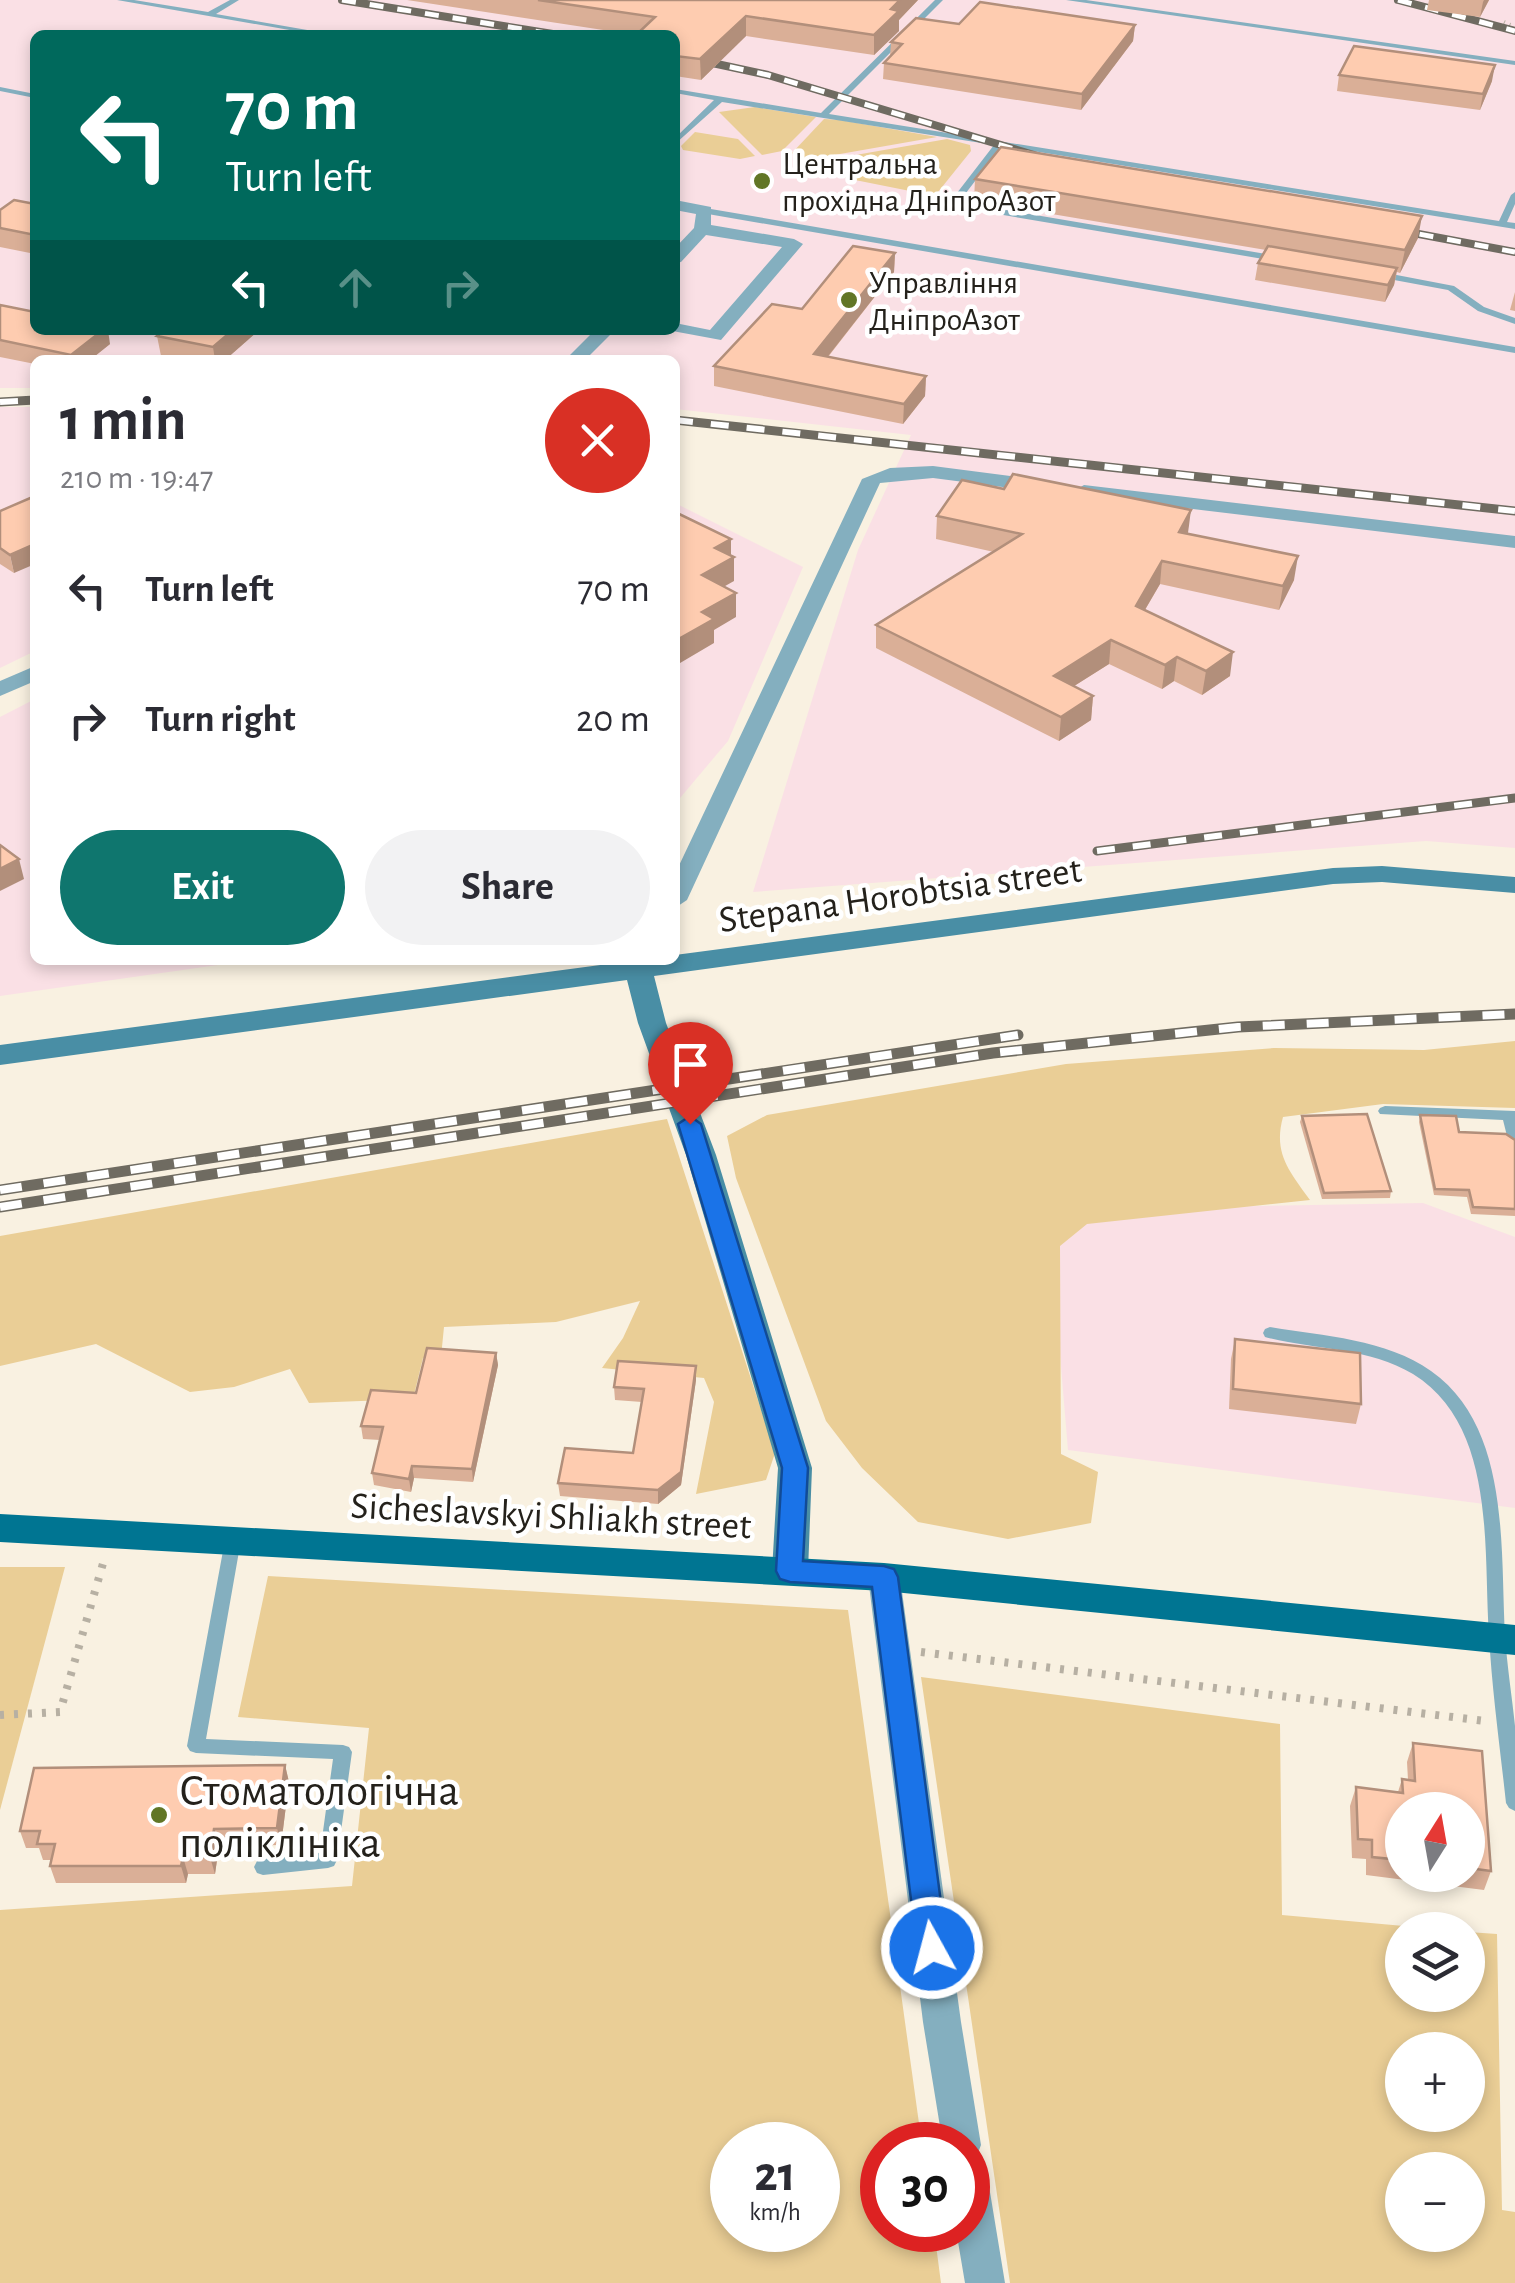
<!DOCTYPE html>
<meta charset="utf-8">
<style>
:root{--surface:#fff;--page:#f2f2f3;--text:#2b2b33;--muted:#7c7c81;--accent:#0f766e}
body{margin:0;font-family:"Alegreya Sans",sans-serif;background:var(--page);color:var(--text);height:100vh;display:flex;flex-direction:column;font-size:38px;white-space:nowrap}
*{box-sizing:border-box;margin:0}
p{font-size:32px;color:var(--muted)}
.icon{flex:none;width:55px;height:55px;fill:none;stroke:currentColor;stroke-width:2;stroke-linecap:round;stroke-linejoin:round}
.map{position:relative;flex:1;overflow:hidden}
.side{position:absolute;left:30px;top:355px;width:650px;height:610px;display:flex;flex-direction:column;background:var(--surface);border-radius:15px;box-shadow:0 5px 15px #0003}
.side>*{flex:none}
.banner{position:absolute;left:30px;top:30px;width:650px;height:305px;border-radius:15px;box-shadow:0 5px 15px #0003;background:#00695c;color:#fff;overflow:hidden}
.needle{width:65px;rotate:11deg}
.fabs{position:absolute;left:1385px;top:1792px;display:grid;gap:20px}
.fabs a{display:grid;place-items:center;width:100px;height:100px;border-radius:50%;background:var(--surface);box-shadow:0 5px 15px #0003;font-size:50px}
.speed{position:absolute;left:710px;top:2122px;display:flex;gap:20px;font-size:50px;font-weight:700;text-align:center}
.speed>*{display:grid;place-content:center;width:130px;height:130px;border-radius:50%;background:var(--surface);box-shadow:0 5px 15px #0003;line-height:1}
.speed small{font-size:25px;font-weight:400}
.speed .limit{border:15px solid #d22;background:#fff;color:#111}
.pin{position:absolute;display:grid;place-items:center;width:85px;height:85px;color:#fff;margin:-102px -42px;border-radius:50% 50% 50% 0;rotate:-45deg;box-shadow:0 0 10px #0007}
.pin .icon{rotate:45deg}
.me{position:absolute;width:110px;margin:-55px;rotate:353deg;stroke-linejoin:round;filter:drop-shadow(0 0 8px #0008)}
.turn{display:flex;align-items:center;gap:35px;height:210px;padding:0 30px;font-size:45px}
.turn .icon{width:130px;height:130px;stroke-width:2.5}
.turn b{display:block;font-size:70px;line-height:85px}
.lanes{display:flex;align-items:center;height:95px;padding:0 30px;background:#0003;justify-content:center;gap:50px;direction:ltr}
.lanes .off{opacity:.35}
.round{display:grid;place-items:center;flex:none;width:105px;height:105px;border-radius:52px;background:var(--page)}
.overview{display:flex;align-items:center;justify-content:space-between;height:170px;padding:0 30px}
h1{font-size:60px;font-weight:600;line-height:75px}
.primary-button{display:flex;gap:20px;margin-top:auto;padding:20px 30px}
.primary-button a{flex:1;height:115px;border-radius:60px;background:var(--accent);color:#fff;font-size:40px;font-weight:600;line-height:115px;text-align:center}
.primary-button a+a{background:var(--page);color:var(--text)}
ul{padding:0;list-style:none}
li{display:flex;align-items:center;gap:30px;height:130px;padding:0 30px}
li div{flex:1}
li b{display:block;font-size:38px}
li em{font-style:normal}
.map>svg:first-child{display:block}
</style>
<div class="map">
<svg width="1515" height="2283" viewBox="0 0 1515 2283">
<rect width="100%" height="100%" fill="#f9f1e1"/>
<g fill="#fae0e5" fill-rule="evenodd">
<path d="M0,0h1515v848l-89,-7 -673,51 105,-342 53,-115 -236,-26v-49h-640v28h-35zM35,35h640v295h-640z"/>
<polygon points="0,407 35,407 35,651 0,668"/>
<polygon points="675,503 803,567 728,741 675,804"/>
<polygon points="35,699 35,960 253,960 0,996 0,717"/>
<polygon points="1423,1203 1515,1237 1515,1508 1068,1450 1048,1210"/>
</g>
<g fill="#eace96" fill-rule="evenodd">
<polygon points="755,107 816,117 782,151 762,155 719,112"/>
<polygon points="824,119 840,120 937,137 800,161 792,153"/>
<polygon points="695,132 738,139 755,156 740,159 683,150 681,146"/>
<polygon points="947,139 970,145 971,151 938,192 930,195 810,171 804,164"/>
<path d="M1515,1041v67l-132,-4 -100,13c-10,36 6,54 27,83l-223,24 -27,22 1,208 37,18 -7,51 -83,16 -90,-17 -56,-54 -36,-47 -90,-243 -9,-42 40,-21 299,-51 208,-16 150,2z"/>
<polygon points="667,1119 775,1453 766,1480 696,1494 714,1402 704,1378 602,1368 623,1338 640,1301 556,1322 444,1327 441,1357 423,1358 413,1399 309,1403 290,1369 234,1387 190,1392 96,1344 0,1366 0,1236"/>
<polygon points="0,1567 65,1567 0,1810"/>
<path d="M268,1576l580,34 74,535h-40v85h52l7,53h-941v-373l352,-24 17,-158 -131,-11zM732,2145h86v85h-86z"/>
<path d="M921,1677l359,47 2,191 166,15h-46v65h66v-63l29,2 5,276 13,2v71h-505zM1402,2050h66v65h-66zM1468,2170v65h-66v-65z"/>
</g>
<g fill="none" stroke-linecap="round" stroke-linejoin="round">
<polyline stroke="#b7b0a3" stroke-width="4" stroke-dasharray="1 5" stroke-linecap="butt" points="1504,22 1515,27"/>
<g stroke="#b7b0a3" stroke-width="8" stroke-dasharray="4 10" stroke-linecap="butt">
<polyline points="921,1652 1485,1721"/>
<polyline points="0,1715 60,1712 104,1560"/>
</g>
<g fill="#84afbf" fill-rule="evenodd">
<polygon points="117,0 134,0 208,12 230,0 239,0 216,14 336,35 318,35"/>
<polygon points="935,0 943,0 829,114 1499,221 1511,195 1515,192 1515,204 1507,222 1515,223 1515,229 1002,146 959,202 1284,257 1285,259 1281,262 950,206 950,202 994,145 722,102 675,144 675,138 714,100 675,93 675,89 821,113"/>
<polygon points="1066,0 1086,0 1515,61 1515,65"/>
<polygon points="0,87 35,94 35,98 0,91"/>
<polygon points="705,208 1515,347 1515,353 702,213 701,211"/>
<polygon points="1381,272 1454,286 1484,307 1515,318 1515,324 1478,311 1448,290 1378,277 1377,275"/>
<polygon points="1385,1106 1515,1111 1515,1145 1508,1140 1503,1120 1380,1114 1378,1111 1380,1108"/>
<path d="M1270,1327c54,9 116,12 161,44 80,56 69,179 74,264 2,31 7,61 10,91 0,28 0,57 0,85l-6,-3 -3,-5c-6,-56 -14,-112 -17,-168 -6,-85 8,-209 -76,-261 -45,-27 -99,-24 -148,-37l-2,-4 2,-4z"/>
<polygon points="233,1534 239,1535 241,1540 206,1739 343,1745 349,1747 352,1752 337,1860 334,1866 328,1868 263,1875 257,1873 254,1867 257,1861 263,1859 320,1853 333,1759 196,1753 190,1751 187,1746 225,1540 227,1535"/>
</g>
<g fill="#84afbf" fill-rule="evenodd">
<polygon points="675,200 711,207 711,225 794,239 803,244 721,340 667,330 675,330 675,323 710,330 782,247 706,235 681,262 675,263 675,248 694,228 696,214 675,210"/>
<polygon points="595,330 615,330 585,360 565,360"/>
<polygon points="933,466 1042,480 1052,486 1042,492 933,478 880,483 687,900 675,908 675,874 862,479 890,468"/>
<polygon points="1084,485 1515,536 1515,548 1077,495 1074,491"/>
<polygon points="35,666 35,681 0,696 0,681"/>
<polygon points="884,1564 895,1568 900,1577 961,2022 981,2145 976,2158 969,2161 982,2166 988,2180 1005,2283 965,2283 956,2230 968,2230 968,2145 943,2145 923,2022 868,1577 873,1568"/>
</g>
<polygon fill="#498ea5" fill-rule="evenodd" points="1382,866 1515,877 1515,893 1382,882 1333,884 654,976 666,1023 716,1155 812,1468 808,1571 802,1581 790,1585 778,1581 772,1571 778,1468 686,1155 638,1023 627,980 0,1065 0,1045 638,960 675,960 675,955 1333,868"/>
<polygon fill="#007592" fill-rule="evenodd" points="0,1514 884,1563 1515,1625 1515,1655 884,1591 0,1542"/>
<g stroke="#6f6b61" stroke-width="8">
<g id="rail-far2">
<polyline points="342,0 559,35"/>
<polyline points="1398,0 1515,31"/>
<polyline points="675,55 768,75 1044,158"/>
<polyline points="1392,229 1515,252"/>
</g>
</g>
<g stroke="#6f6b61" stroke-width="9">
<g id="rail-far1">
<polyline points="0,402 35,400"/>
<polyline points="675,420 1515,511"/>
<polyline points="1097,851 1515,798"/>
</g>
</g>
<g stroke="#6f6b61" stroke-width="11">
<g id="rail">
<polyline points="0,1190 1018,1035"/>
<polyline points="0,1207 993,1053 1238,1027 1515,1014"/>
</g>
</g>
<use href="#rail-far2" stroke="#fff" stroke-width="5" stroke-dasharray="14" stroke-linecap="butt"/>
<use href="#rail-far1" stroke="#fff" stroke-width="6" stroke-dasharray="18" stroke-linecap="butt"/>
<use href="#rail" stroke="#fff" stroke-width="8" stroke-dasharray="22" stroke-linecap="butt"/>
</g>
<g fill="#daaf97" fill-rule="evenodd">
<polygon points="407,0 918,0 899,20 899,31 874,55 746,36 701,80 675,76 675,35 636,35"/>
<polygon points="1429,0 1489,0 1480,17 1427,10"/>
<polygon points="959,24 1135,25 1133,41 1081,110 883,79 884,63 890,56 891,42"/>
<polygon points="1339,75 1492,81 1480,110 1337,91"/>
<polygon points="975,179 1418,238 1400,273 1397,272 1394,285 1385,302 1255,280 1258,263 1266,250 974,201"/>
<polygon points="35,204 35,254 0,247 0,210"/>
<polygon points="895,253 894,272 828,357 926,376 925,396 903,424 714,386 714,366 802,309"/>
<polygon points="1515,292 1515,311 1510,310"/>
<polygon points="0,305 110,344 90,360 35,360 35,364 0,357"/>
<polygon points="259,330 225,360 179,360 161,356 157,336"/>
<polygon points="0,511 14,573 0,564"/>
<polygon points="937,516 1188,534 1294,580 1279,610 1160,584 1145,610 1230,676 1202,695 1174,681 1162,689 1109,664 1074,686 1093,696 1091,720 1059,741 876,648 876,625 994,552 936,539"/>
<polygon points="1420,1115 1459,1132 1515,1140 1515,1216 1471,1214 1467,1197 1434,1195 1419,1122"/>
<polygon points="1302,1116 1391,1191 1390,1198 1322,1199 1300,1122"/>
<polygon points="1235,1339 1361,1404 1356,1424 1229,1409 1231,1359"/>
<polygon points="496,1353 498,1365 473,1482 414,1478 411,1492 374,1485 372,1473 380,1440 363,1439 361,1426 416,1393"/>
<polygon points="696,1380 681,1485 658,1504 560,1496 558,1483 633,1453 642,1402 615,1400 614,1387"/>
<path d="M1413,1743l69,8 9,120 -7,19 -118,-15v-16l-14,-1 -2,-52 6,-19 42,5 4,-13 6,1 -1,-18zM1402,1810h66v65h-66z"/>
<polygon points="285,1765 289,1782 281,1845 219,1846 215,1874 188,1874 186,1883 56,1883 50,1866 51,1860 43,1860 39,1848 26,1848 20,1831"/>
</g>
<g fill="#b28f7b">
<polygon points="900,0 918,0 899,20 899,31 874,55 874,35 891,9"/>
<polygon points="1484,0 1489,0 1480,17 1483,2"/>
<polygon points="746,16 746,36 701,80 700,59"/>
<polygon points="1135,25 1133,41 1081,110 1082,94"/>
<polygon points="1495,65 1492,81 1480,110 1483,94"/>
<polygon points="1422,216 1418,238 1400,273 1405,250"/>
<polygon points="895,253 894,272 814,374 814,354"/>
<polygon points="1397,268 1394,285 1385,302 1388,285"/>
<polygon points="103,330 108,330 110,344 90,360 72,360 71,355"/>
<polygon points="233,330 259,330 225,360 215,360 213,347"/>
<polygon points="926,376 925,396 903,424 904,404"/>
<polygon points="1191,510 1188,533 1179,532"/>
<polygon points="731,539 731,559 734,557 734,581 702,599 702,575 715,548"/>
<polygon points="35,544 35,564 14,573 10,555"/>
<polygon points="1298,556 1294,580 1279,610 1283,586"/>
<polygon points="1162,561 1160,584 1133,630 1136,606"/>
<polygon points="736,593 736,617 714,630 714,643 675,666 675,641 702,612"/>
<polygon points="1111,640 1109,664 1052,700 1054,676"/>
<polygon points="1233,652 1230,676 1202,695 1206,671"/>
<polygon points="1177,657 1174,681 1162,689 1165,665"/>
<polygon points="1093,696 1091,720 1059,741 1061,717"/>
<polygon points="19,859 24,879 0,891 0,869"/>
<polygon points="496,1353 498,1365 473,1482 472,1469"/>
<polygon points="696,1366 696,1380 681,1485 658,1504 658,1490"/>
<polygon points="412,1466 414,1478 411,1492 409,1479"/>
<polygon points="285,1765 289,1782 281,1845 277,1828"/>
<polygon points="214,1829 219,1846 215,1874 210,1857"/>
<polygon points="183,1857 188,1874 186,1883 181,1866"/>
</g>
<g fill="#feccb0" stroke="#b28f7b" stroke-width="2.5">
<polygon points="538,0 900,0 891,9 899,11 874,35 746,16 700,59 675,56 675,35 636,35 655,17"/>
<polygon points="980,2 1135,25 1082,94 884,63 902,44 891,42 916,18 959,24"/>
<polygon points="1354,46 1495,65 1483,94 1339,75"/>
<polygon points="1001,147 1422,216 1405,250 975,179"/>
<polygon points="14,200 35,204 35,235 0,228 0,210"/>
<polygon points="853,246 895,253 814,354 926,376 904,404 714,366 772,304 802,309"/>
<polygon points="1268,246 1397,268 1388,285 1258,263"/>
<polygon points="0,305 35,312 35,330 103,330 71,355 0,340"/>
<polygon points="165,330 233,330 213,347 157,336"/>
<polygon points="1013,474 1191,510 1179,532 1298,556 1283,586 1162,561 1136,606 1233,652 1206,671 1177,657 1165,665 1111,640 1054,676 1093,696 1061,717 876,625 1022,534 937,516 962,480 1004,489"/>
<polygon points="35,496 35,544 10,555 0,548 0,511"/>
<polygon points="675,512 731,539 715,548 734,557 702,575 736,593 702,612 714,619 675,641"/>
<polygon points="0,845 19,859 0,869"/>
<polygon points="1367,1114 1391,1191 1324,1193 1302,1116"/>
<polygon points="1420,1115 1456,1116 1459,1132 1506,1134 1515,1140 1515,1209 1473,1207 1469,1190 1435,1189"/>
<polygon points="1235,1339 1360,1353 1361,1404 1233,1389"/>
<polygon points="427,1348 496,1353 472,1469 412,1466 409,1479 372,1473 383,1427 361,1426 371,1390 416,1393"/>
<polygon points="618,1361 696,1366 681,1472 658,1490 558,1483 565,1448 633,1453 644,1389 614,1387"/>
<polygon points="1413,1743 1482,1751 1491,1871 1468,1868 1468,1810 1402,1810 1402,1860 1372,1857 1372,1840 1358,1839 1356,1787 1403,1793 1402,1779 1415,1781"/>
<polygon points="285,1765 277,1828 214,1829 210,1857 183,1857 181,1866 50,1866 55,1844 37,1844 40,1831 20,1831 34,1768"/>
</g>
<polygon fill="#1a73e8" stroke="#114b97" stroke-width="2.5" points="690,1116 701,1124 808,1468 803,1561 884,1566 894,1569 898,1577 947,1948 943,1958 932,1962 922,1958 917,1948 872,1587 790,1582 780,1579 776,1571 782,1468 678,1124"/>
<g fill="#617626" stroke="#fff" stroke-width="4">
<circle cx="762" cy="181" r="10"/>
<circle cx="849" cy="300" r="10"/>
<circle cx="159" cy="1815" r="10"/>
</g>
<g text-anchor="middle" stroke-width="9" stroke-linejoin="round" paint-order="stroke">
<g font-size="32" fill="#24211b" stroke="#fff" text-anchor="start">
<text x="782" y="174">Центральна<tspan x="782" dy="37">прохідна ДніпроАзот</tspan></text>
<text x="869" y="293">Управління<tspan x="869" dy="37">ДніпроАзот</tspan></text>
</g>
<g font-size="38" fill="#24211b" stroke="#fff">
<text transform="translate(900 894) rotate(-8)" y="13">Stepana Horobtsia street</text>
<text transform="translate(551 1515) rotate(3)" y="13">Sicheslavskyi Shliakh street</text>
</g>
<g font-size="45" fill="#24211b" stroke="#fff" text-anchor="start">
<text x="179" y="1805">Стоматологічна<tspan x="179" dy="52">поліклініка</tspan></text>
</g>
</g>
</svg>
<div class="fabs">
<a><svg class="needle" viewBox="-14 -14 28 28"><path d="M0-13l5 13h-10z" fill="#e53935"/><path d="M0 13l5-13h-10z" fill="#7c7c81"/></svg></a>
<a><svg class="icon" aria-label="layers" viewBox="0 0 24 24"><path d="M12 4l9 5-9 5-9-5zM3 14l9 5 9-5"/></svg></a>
<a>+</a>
<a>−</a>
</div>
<div class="speed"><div>21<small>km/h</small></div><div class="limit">30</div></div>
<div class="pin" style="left:690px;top:1124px;background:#d93025"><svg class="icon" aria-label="arrive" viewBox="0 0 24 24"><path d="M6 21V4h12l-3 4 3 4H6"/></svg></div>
<svg class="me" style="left:932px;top:1948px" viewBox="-20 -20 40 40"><circle r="17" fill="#1a73e8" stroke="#fff" stroke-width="3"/><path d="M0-11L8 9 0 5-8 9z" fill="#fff"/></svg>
<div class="banner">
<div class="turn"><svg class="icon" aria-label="left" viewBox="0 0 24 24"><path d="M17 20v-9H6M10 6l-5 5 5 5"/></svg><div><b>70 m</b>Turn left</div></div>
<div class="lanes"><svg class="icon" aria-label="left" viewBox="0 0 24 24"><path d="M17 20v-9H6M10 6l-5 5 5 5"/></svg><svg class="icon off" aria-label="ahead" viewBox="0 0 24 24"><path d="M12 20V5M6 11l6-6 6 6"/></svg><svg class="icon off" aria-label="right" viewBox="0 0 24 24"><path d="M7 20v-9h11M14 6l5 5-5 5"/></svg></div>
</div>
<section class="side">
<div class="overview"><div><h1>1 min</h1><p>210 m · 19:47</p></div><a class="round" style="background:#d93025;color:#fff"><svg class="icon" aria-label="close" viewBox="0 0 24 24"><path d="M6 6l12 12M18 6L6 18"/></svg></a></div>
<ul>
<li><svg class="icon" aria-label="left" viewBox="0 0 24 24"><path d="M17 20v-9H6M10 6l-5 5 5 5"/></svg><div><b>Turn left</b></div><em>70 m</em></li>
<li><svg class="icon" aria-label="right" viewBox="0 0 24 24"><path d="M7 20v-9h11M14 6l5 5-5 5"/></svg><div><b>Turn right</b></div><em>20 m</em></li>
</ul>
<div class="primary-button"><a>Exit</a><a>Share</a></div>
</section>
</div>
